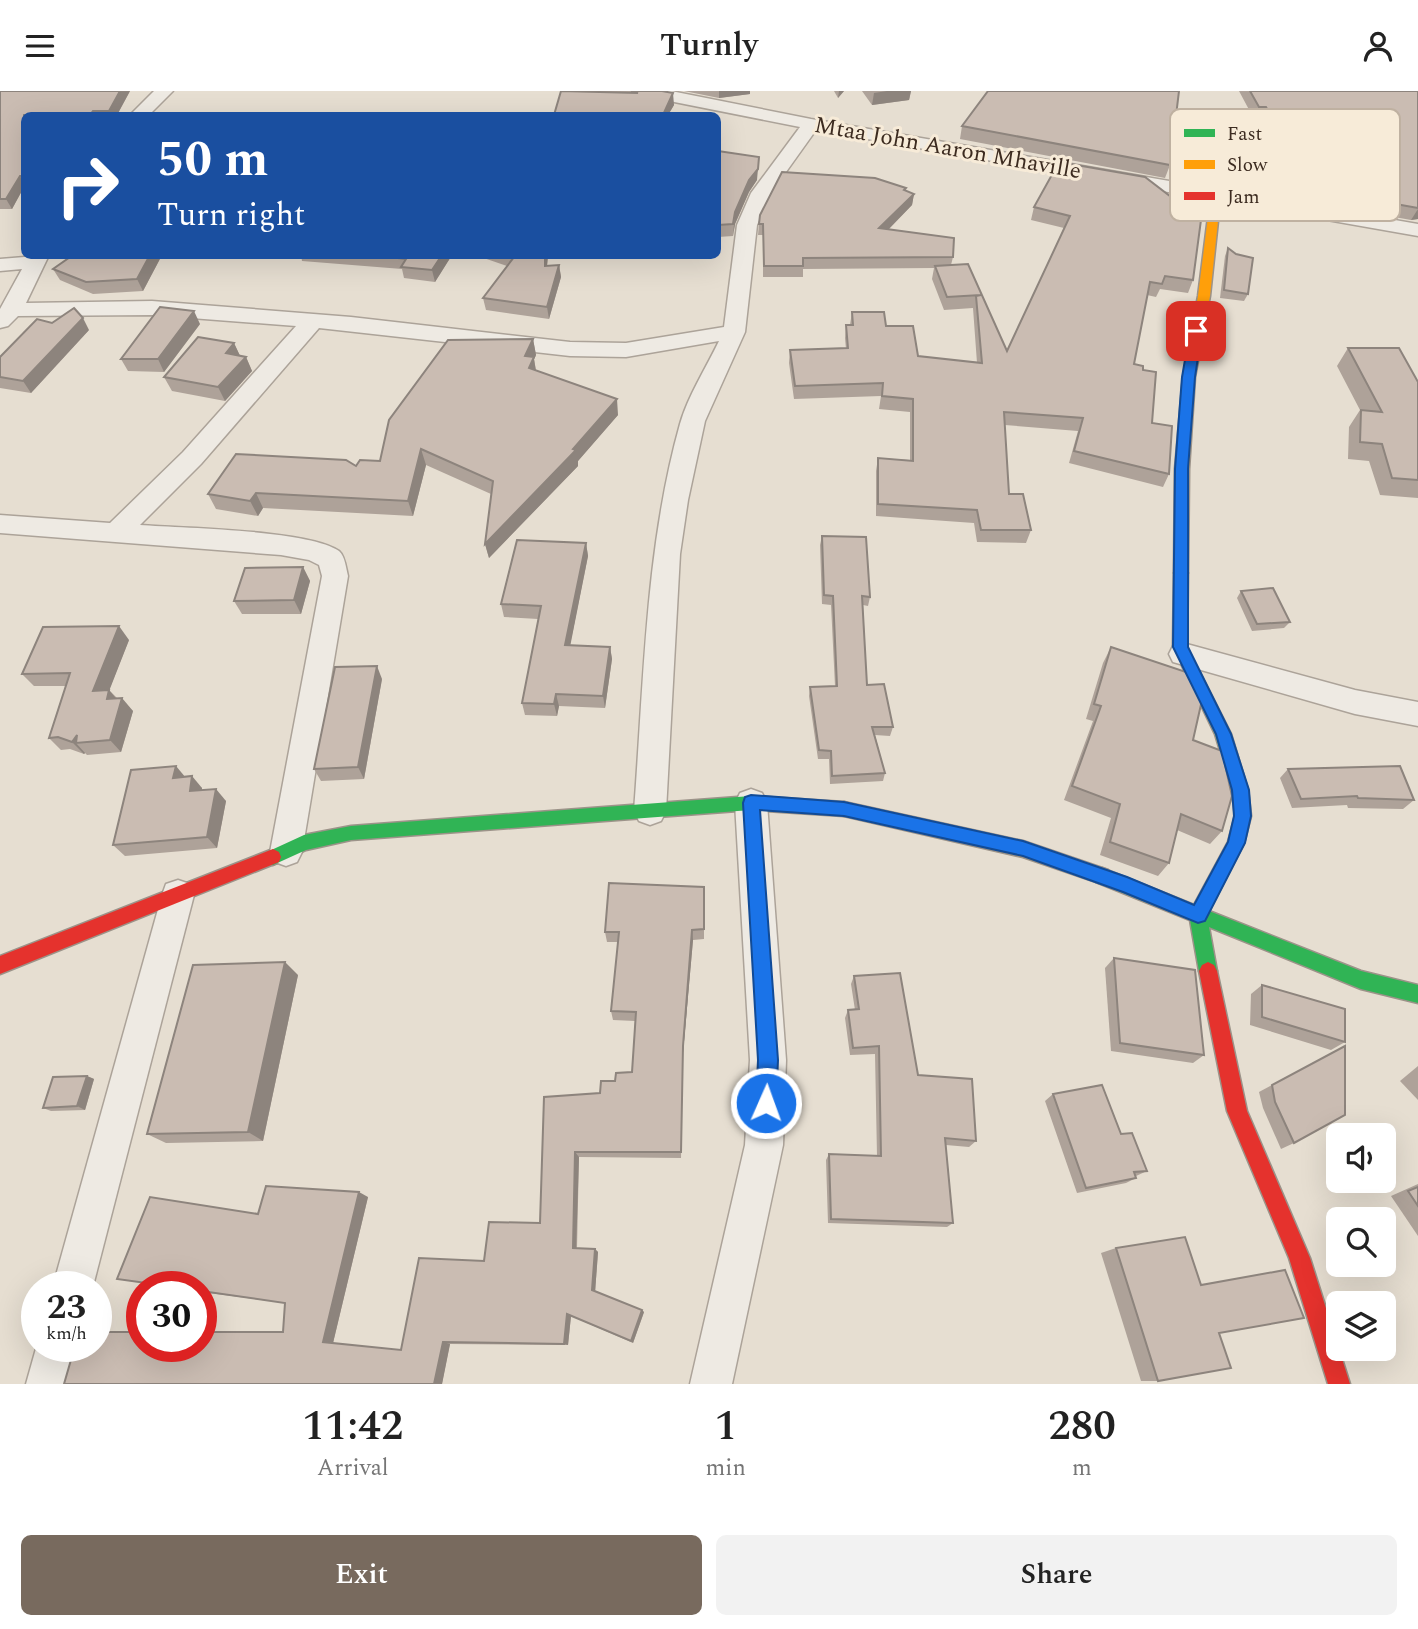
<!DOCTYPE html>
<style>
:root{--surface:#fff;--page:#f2f2f2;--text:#222;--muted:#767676;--accent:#786a5e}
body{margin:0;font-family:Spectral,serif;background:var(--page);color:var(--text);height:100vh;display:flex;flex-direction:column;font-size:26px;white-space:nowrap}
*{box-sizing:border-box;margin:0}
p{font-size:23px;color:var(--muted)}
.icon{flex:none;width:38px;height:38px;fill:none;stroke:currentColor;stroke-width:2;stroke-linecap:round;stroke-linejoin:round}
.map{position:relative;height:1293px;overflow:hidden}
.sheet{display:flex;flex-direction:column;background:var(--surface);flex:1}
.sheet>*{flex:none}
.banner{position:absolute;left:21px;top:21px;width:700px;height:147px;border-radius:10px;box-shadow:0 7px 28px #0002;background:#1a4fa0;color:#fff;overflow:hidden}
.buttons{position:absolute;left:1326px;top:1032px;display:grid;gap:14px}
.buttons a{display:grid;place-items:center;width:70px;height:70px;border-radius:10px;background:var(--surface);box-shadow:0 7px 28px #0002;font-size:35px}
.speed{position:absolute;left:21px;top:1180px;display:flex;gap:14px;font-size:35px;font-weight:700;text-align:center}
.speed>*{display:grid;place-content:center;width:91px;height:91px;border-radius:50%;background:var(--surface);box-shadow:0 7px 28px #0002;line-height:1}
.speed small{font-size:18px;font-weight:400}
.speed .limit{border:10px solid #d22;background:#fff;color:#111}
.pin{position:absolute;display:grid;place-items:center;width:60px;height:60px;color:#fff;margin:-30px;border-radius:14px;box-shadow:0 4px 10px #0006}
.me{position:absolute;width:77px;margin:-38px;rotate:2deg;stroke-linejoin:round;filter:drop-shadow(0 0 5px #0008)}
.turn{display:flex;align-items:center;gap:24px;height:147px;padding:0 21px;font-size:32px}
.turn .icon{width:91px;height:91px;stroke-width:2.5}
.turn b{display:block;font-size:49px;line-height:60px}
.eta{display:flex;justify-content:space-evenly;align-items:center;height:119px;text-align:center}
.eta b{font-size:42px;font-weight:600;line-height:49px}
.primary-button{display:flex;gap:14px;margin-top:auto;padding:14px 21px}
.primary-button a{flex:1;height:80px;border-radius:10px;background:var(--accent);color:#fff;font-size:28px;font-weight:600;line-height:80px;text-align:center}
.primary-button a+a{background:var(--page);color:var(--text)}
header{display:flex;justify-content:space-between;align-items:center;height:91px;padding:0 21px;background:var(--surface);font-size:32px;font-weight:600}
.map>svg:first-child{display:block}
</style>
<header><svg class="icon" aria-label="menu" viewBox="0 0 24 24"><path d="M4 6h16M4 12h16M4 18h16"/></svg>Turnly<svg class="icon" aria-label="person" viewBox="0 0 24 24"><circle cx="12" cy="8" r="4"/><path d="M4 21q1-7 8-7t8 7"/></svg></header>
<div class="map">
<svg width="1418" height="1293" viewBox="0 0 1418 1293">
<rect width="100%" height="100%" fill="#e6ded1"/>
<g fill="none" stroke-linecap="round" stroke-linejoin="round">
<g stroke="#aca399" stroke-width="3">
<g id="street">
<polygon points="154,0 173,0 149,24 130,24"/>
<path d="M635,0h36l140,28 607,105v12l-602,-106 -45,63 -14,32 -12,107 -40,89 -17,79 -8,54 -14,257 -5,10 -11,4 -11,-4 -5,-10c10,-129 11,-262 46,-387 8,-28 26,-56 39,-83l-93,16 -56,-1 -251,-28 -118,136 -61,61c41,3 170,5 199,26 6,5 7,17 9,25l-46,276 -5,10 -11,4 -11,-4 -5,-10 52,-276 -3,-11 -10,-5 -28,-5 -281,-22v-18l110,8 73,-71 113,-126 -144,-11 -134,1 -10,10 -8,2v-19l22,-40 -22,2v-12l49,-4 -23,48 126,-2 199,16 219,25 56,1 98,-16 13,-102 14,-32 49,-66 -156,-31z"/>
<polygon points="1183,552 1355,599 1418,611 1418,635 1355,623 1173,571 1169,563 1173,555"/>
<polygon points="751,698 762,702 767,712 786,969 783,1054 732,1293 690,1293 745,1054 750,969 735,712 740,702"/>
<polygon points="178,789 190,793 194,804 93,1195 53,1195 162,804 166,793"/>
<polygon points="37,1254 78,1255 68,1293 26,1293"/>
</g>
</g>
<g stroke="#9c9389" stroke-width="3">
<g id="fast">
<polygon points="1181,477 1188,482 1187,556 1231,643 1248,699 1251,725 1244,752 1209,820 1361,880 1418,894 1418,912 1361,898 1209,836 1217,880 1214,886 1208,889 1202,886 1199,880 1190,829 1096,791 1093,785 1096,779 1102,777 1194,814 1228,751 1235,725 1232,699 1215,643 1173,556 1174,482"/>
<polygon points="751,705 844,711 850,713 852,718 850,723 844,725 751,719 351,749 306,759 273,774 267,771 265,766 267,761 304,744 351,735"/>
</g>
</g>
<g stroke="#9c9389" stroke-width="3">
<g id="slow">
<polygon points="1216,99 1221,102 1210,205 1195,286 1189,378 1188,482 1181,487 1174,482 1175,378 1183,286 1198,205 1211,102"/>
<polygon points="844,711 1023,750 1108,779 1111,785 1108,791 1102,793 1023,766 844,725 838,723 836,718 838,713"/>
</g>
</g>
<g stroke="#9c9389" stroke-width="3">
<g id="jam">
<polygon points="273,758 279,761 281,766 279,771 0,883 0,865"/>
<polygon points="1208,871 1214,874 1217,880 1247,1020 1310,1167 1350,1293 1328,1293 1289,1167 1227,1020 1199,880 1202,874"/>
</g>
</g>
<use href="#street" fill="#eeeae3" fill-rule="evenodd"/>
<use href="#fast" fill="#30b455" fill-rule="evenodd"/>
<use href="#slow" fill="#ff9f0a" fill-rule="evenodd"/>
<use href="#jam" fill="#e5322d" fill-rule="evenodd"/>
</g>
<g fill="#aea299">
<polygon points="0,0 130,0 117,24 24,24 24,96 12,118 0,118"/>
<polygon points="599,0 662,0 674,14 668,24 554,24 602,1"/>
<polygon points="684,0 750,0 750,3 719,7"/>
<polygon points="834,0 844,0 838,7"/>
<polygon points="862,0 911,0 909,9 872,14"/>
<polygon points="1239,0 1418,0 1418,128 1411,129 1372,122 1371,119 1323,114 1295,64 1279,63 1261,28 1254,28"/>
<polygon points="962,35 1170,74 1165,87 960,48"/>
<polygon points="718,60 757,89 749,101 735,133 733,145 718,146"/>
<polygon points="1059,71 1193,189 1188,202 1160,198 1156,206 1147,204 1134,273 1143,279 1152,332 1169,383 1163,396 1069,372 1078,340 1005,334 1009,403 1031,439 1026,452 977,451 974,432 876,425 876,380 878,367 910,369 910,321 879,318 881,305 794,308 789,272 790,259 846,258 845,247 846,234 850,234 852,221 886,235 918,265 977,272 973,217 944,219 932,188 934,177 803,178 803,186 763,186 763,144 758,144 759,133 906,100 914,103 912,114 888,139 953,166 951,174 968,173 1007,260 1064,137 1031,129 1034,116"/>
<polygon points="1228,157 1248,203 1244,210 1220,207 1225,165"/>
<polygon points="73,164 162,164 143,200 93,203 60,189 53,178"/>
<polygon points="301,164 452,164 435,191 404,187 402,178 302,170"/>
<polygon points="475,164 548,164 547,175 559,174 561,186 549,228 486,219 483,207 507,175"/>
<polygon points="200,233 164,281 128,280 121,268"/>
<polygon points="89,239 31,302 0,297 0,266"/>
<polygon points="533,248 536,264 534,268 536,279 618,324 578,370 578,375 489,467 485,453 491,403 426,374 413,425 263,417 258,425 216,418 208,403 380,370"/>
<polygon points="234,252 240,265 246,266 252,280 225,310 172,300 164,286"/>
<polygon points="1348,257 1418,291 1418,407 1380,404 1369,370 1348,368 1349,336 1360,319 1337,275"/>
<polygon points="822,445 870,506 868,515 863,514 867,594 893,636 890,645 875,644 885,682 883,690 830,693 829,668 818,668 809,605 810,596 835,595 831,514 822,513 820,454"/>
<polygon points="586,452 588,465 570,554 610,556 612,568 605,617 559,615 557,625 525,624 522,612 538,528 504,526 501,513"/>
<polygon points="303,476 310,490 301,523 242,523 234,510"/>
<polygon points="1241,500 1290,531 1284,537 1252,540 1237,507"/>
<polygon points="129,549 109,599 117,607 133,620 121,661 87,664 85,662 84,663 70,658 61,659 49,647 66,595 34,595 22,583"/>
<polygon points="1111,556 1193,649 1222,740 1210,753 1177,739 1169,772 1158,785 1100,764 1111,727 1064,709 1093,630 1086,628 1103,572"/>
<polygon points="382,588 364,688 321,690 314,678"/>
<polygon points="1288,678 1414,709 1403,718 1348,717 1347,714 1292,717 1280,687"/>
<polygon points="185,686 202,697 202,699 226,710 217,757 125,765 113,754"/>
<polygon points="704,796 704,848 693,849 683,962 681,1067 579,1066 577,1157 595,1158 598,1161 595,1201 644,1221 633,1252 571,1225 568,1254 450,1253 442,1293 283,1241 285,1212 201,1201 201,1195 163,1195 117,1188 258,1123 368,1106 333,1252 401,1259 484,1170 540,1132 600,1002 615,990 632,981 635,930 613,929 611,920 618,851 607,851 605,841"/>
<polygon points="1114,867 1204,964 1193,972 1111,960 1105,877"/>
<polygon points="298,884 263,1050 166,1052 147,1043"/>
<polygon points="854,885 918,984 976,1050 969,1056 946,1054 953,1132 947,1136 828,1132 826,1069 829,1063 877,1065 875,963 850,964 845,927 848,919 855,919 851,893"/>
<polygon points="1262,894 1345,951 1331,959 1250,934 1251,903"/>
<polygon points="1345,955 1294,1052 1281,1058 1263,1017 1259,1001"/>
<polygon points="1418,975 1418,1009 1400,990"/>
<polygon points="87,985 94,988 85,1019 51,1020 43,1017"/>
<polygon points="1053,1003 1121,1043 1147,1080 1136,1085 1136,1087 1126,1092 1077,1102 1045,1010"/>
<polygon points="1418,1093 1418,1145 1391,1105"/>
<polygon points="1116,1157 1219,1242 1158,1290 1141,1290 1101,1162"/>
</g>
<g fill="#8d847d">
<polygon points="120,0 130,0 117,24 112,24 109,20"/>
<polygon points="719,0 750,0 750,3 719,7"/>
<polygon points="839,0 844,0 838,7"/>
<polygon points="887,0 911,0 909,9 872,14 874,2"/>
<polygon points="673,2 674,14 668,24 663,24"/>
<polygon points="759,66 757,89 749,101 735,133 733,145 735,121"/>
<polygon points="20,85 24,93 24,96 12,118 6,108"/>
<polygon points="914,103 912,114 878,149 879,137"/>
<polygon points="1418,118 1418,128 1411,129"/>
<polygon points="150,164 162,164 143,200 137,188"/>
<polygon points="442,164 452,164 435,191 432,179"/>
<polygon points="545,164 548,164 546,186 545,175"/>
<polygon points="559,174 561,186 549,228 547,216"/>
<polygon points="194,220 200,233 164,281 158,268"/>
<polygon points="83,227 89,239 31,302 23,290"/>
<polygon points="533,248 536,264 534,268 536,281 532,293 525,265"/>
<polygon points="234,252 241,267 226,262"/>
<polygon points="246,266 252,280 225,310 218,296"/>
<polygon points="617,308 618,324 578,370 578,375 489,467 485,453 573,358"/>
<polygon points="421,358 426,374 413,425 408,410"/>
<polygon points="256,402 263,417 258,425 250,410"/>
<polygon points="586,452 588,465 568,566 565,554"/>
<polygon points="303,476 310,490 301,523 294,509"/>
<polygon points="119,535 129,549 104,613 93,600"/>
<polygon points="610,556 612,568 605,617 603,605"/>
<polygon points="377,575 382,588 364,688 358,676"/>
<polygon points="109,599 120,612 107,608"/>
<polygon points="556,603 559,615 557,625 554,613"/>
<polygon points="122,607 133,620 121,661 110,649"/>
<polygon points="77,644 76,652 85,662 84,663 72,651"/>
<polygon points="176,675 186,687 173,687"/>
<polygon points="192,685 202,697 200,712 190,700"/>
<polygon points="216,698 226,710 217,757 207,746"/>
<polygon points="692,839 693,849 683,962 681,1067 683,955"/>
<polygon points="285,871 298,884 263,1050 248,1041"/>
<polygon points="87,985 94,988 85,1019 77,1015"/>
<polygon points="575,1061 579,1066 576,1161 573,1157"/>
<polygon points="359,1101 368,1106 333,1252 323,1251"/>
<polygon points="595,1158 598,1161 595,1202 592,1199"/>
<polygon points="642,1219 644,1221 633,1252 631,1250"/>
<polygon points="567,1223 571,1225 568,1254 564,1253"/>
<polygon points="443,1251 450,1253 442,1293 434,1293"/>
</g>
<g fill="#cabcb2" stroke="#8d847d" stroke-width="2">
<polygon points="0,0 120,0 109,20 93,20 90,24 24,24 24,85 20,85 6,108 0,108"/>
<polygon points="561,0 638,2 631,0 662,0 673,2 663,24 554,24"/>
<polygon points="988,0 1179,0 1170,74 962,35"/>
<polygon points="1250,0 1418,0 1418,117 1379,110 1378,107 1329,102 1301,52 1285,51 1266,16 1259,16"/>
<polygon points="718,60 759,66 758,78 749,89 735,121 733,133 718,134"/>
<polygon points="1059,71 1145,86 1201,129 1193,189 1165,185 1162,193 1150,191 1134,273 1143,275 1143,279 1156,281 1152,332 1172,335 1169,383 1074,360 1083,327 1004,321 1009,403 1023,403 1031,439 981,439 977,419 878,413 878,367 913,370 913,308 882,305 883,292 795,295 790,259 848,257 846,234 853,234 852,221 884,221 886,235 913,235 918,265 982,272 976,205 981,204 947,206 935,175 968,173 1007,260 1070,125 1034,116"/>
<polygon points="782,81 875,87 906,97 904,99 914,103 879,137 954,147 953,166 803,167 803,175 764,175 763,133 759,133 760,124"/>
<polygon points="1228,157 1236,163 1253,167 1248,203 1224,199"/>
<polygon points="73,164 150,164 137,188 86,191 53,178"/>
<polygon points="372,164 442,164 432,179 401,176 406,168"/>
<polygon points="510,164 545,164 545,175 559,174 547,216 483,207 514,166"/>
<polygon points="160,216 194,220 158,268 121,268"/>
<polygon points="74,217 83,227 23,290 0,286 0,266 37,228 52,232"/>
<polygon points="198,246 234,252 226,262 246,266 218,296 164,286"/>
<polygon points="533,248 525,265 534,266 529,277 617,308 573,358 576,359 485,453 493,390 421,358 408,410 256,402 250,410 208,403 236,363 346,369 356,375 360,369 380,370 389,329 448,249"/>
<polygon points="1348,257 1399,257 1418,291 1418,389 1392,387 1382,353 1360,351 1361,319 1382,321"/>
<polygon points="822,445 866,446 870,506 862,505 867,594 884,593 893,636 872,636 885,682 832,685 831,660 819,659 810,596 837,595 833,505 824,504"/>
<polygon points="517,449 586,452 565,554 610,556 603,605 556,603 554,613 522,612 541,515 501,513"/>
<polygon points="303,476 294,509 234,510 245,477"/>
<polygon points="1273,497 1290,531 1257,533 1241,500"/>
<polygon points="119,535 93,600 109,599 107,608 122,607 110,649 76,652 77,644 72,651 58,646 49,647 70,582 22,583 43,536"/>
<polygon points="1111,556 1189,582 1202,609 1193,649 1222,660 1232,705 1222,740 1181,723 1169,772 1110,751 1120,713 1072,695 1101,615 1094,613"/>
<polygon points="377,575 358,676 314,678 335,576"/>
<polygon points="176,675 173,687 192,685 190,700 216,698 207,746 113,754 131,679"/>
<polygon points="1400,675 1414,709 1358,707 1357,705 1301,708 1288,678"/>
<polygon points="609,792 704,796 704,838 692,839 683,955 681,1061 575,1061 573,1157 595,1158 592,1199 642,1219 631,1250 567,1223 564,1253 443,1251 434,1293 64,1293 75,1255 96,1255 96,1241 142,1241 142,1255 201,1255 201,1241 283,1241 285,1212 201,1200 201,1195 168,1195 117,1188 150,1106 258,1123 266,1095 359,1101 323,1251 401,1259 419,1167 484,1170 489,1131 540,1132 544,1006 600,1002 601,990 615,990 616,982 632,981 636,921 611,920 619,841 605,841"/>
<polygon points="1114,867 1195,879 1204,964 1120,952"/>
<polygon points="285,871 248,1041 147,1043 193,874"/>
<polygon points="900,882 918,984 972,988 976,1050 945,1047 953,1132 831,1128 829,1063 881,1065 879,955 853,957 848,919 859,918 854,885"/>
<polygon points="1262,894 1345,918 1345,951 1262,926"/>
<polygon points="1345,955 1345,1024 1294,1052 1275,1011 1272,994"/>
<polygon points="87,985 77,1015 43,1017 53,986"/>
<polygon points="1102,994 1121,1043 1132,1042 1147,1080 1134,1081 1136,1087 1086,1097 1053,1003"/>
<polygon points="1418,1096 1418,1115 1408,1100"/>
<polygon points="1185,1146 1201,1194 1285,1179 1304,1227 1219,1242 1231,1277 1158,1290 1116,1157"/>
</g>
<polygon fill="#1a73e8" stroke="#114b97" stroke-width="2" points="1196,237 1202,240 1195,286 1188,378 1188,556 1231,643 1249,699 1251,725 1245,752 1205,830 1198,832 1123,801 1023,765 844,725 760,719 778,969 776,1012 773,1019 766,1022 759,1019 756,1012 758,969 743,712 745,706 751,704 844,711 1023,750 1127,786 1194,814 1228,751 1234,725 1232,699 1216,643 1173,556 1175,378 1182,286 1190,240"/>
<g text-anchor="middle" stroke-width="6" stroke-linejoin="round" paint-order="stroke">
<g font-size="23" fill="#3c2b20" stroke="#f7ebd8">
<text transform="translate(948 56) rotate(10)" y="8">Mtaa John Aaron Mhaville</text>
</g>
</g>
<rect x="1170" y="18" width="230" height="112" rx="10" fill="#f7ebd8" stroke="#bfb1a1" stroke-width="2"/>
<rect x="1184" y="38" width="31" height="8" fill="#30b455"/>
<rect x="1184" y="69" width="31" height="9" fill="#ff9f0a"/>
<rect x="1184" y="101" width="31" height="8" fill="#e5322d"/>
<g font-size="19" fill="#3c2b20">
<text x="1227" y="49">Fast</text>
<text x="1227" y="80">Slow</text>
<text x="1227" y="112">Jam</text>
</g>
</svg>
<div class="buttons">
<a><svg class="icon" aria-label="sound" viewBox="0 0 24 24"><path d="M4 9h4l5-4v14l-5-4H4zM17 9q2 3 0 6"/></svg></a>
<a><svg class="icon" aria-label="search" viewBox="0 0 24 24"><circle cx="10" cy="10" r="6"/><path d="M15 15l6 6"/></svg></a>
<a><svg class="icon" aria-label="layers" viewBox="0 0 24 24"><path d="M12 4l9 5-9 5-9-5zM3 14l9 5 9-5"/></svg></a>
</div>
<div class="speed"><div>23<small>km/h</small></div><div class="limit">30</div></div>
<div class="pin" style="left:1196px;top:240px;background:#d93025"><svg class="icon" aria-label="arrive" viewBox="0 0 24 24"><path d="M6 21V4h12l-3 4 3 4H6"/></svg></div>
<svg class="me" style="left:766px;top:1012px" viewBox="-20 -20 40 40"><circle r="17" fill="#1a73e8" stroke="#fff" stroke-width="3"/><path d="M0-11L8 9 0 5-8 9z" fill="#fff"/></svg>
<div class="banner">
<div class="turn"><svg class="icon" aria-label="right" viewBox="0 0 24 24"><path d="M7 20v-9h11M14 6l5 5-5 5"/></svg><div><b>50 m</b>Turn right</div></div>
</div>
</div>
<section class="sheet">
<div class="eta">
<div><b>11:42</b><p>Arrival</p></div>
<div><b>1</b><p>min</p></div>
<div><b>280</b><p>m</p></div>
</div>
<div class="primary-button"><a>Exit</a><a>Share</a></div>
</section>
